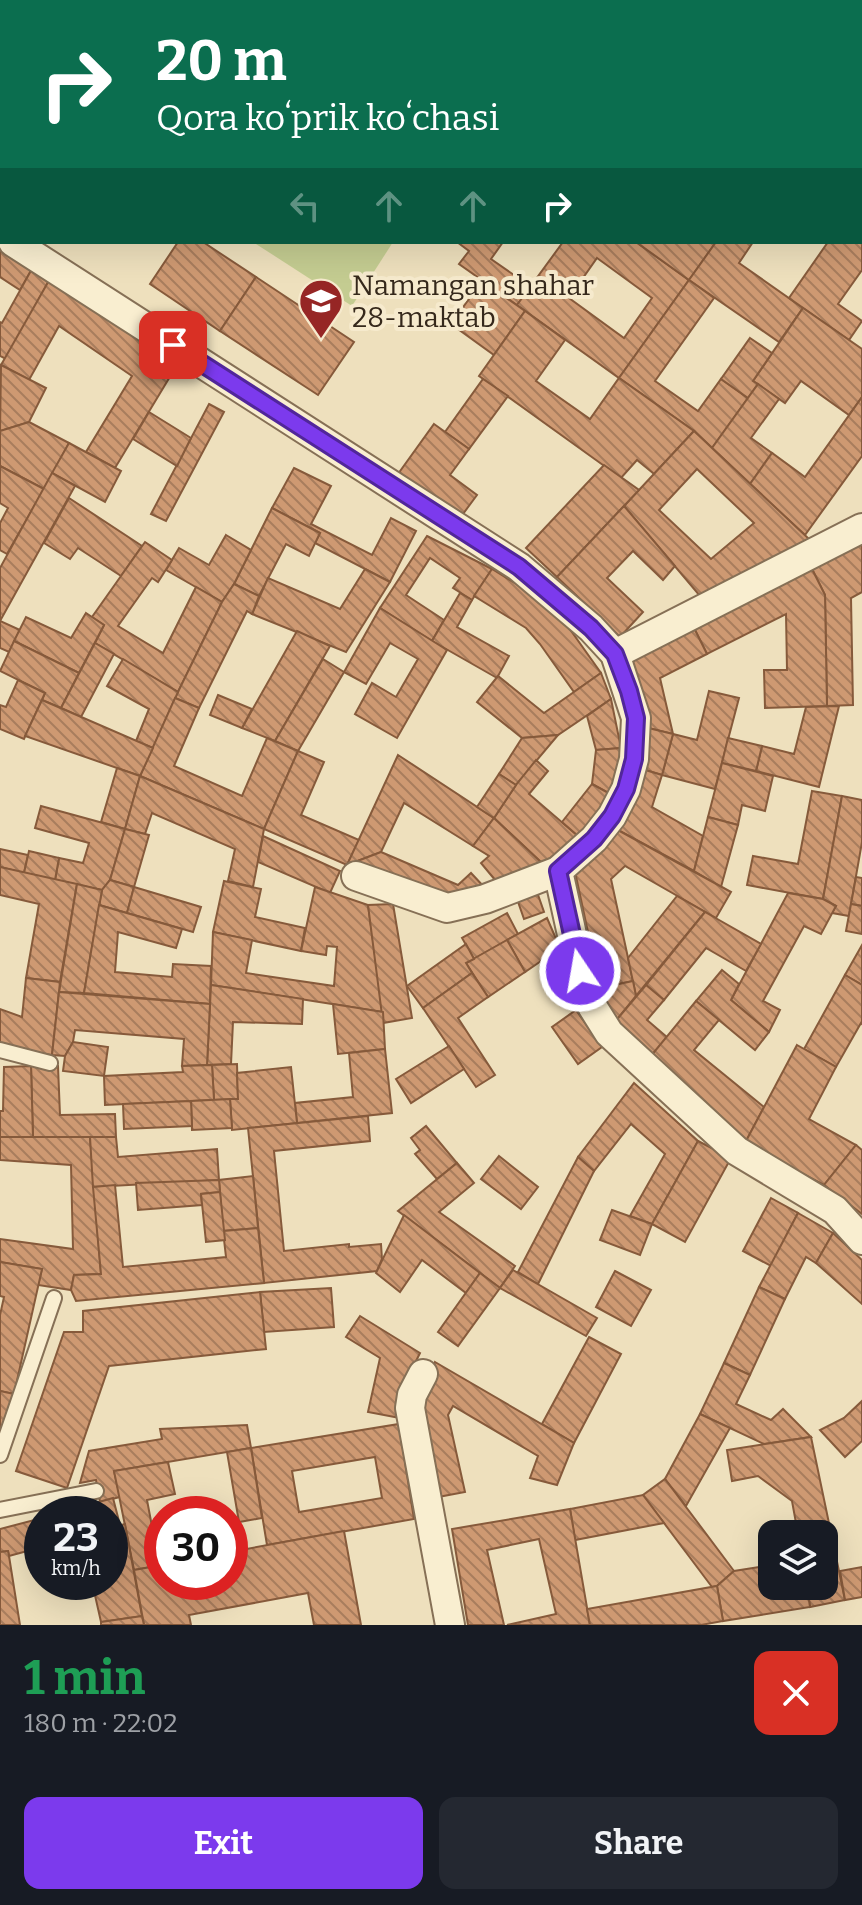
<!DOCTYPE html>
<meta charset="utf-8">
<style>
:root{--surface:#171b24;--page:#242831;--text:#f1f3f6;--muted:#9ea1a6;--accent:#7c3aed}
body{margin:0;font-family:Bitter,serif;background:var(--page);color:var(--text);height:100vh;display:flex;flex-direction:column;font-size:30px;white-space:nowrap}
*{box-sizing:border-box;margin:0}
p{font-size:26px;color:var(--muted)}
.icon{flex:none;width:44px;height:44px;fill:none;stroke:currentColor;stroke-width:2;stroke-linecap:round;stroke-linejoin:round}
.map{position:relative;height:1625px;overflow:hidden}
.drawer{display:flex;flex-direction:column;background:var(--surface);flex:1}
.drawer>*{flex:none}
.banner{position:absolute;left:0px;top:0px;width:862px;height:244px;box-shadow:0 8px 32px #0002;background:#0b6e4f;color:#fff;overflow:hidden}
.tools{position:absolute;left:758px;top:1520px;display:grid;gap:16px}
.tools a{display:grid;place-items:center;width:80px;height:80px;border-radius:16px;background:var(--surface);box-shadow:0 8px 32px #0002;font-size:40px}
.speed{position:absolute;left:24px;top:1496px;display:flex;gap:16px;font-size:40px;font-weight:700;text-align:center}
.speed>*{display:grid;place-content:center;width:104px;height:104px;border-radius:50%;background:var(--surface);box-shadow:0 8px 32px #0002;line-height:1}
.speed small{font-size:20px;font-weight:400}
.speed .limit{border:12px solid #d22;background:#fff;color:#111}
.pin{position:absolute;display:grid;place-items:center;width:68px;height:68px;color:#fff;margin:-34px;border-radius:16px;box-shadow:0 4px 12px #0006}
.me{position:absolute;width:88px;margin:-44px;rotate:348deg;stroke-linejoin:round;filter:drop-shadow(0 0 6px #0008)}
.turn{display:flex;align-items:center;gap:28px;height:168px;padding:0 24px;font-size:36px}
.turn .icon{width:104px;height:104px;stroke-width:2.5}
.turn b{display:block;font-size:56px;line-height:68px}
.lanes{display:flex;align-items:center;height:76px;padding:0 24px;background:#0003;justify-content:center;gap:40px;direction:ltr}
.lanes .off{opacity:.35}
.round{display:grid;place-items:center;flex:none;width:84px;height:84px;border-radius:16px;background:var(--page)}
.head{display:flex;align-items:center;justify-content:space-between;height:136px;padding:0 24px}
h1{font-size:48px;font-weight:700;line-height:60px;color:#1e9e55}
.primary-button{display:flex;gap:16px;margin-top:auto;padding:16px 24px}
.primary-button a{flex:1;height:92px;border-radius:16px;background:var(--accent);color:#fff;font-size:32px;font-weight:700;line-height:92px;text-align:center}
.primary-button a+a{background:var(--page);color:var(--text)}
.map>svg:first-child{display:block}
</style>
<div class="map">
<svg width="862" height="1625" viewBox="0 0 862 1625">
<defs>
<pattern id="building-back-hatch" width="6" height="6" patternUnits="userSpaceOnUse" patternTransform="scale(2)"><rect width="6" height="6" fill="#ce9972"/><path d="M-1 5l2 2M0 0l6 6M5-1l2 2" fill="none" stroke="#a87d5d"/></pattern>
</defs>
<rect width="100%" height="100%" fill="#eee0bd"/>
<polygon fill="#c4cc91" points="253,242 393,242 352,306"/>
<g fill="url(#building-back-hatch)" stroke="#865a3b" stroke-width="2" fill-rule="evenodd">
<polygon points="584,0 694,0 695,2 585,2"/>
<polygon points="0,108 2,109 2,207 0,206"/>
<polygon points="178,242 203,242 256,277 220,331 150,284"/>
<polygon points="457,242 503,242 491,259 531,287 517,305 459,264 469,251"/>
<path d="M563,242h73l53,38 -70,98 -102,-73zM597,258l55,40 -28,40 -55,-40z"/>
<polygon points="636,242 716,242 689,280"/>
<polygon points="716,242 753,242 739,263 803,308 779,342 689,280"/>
<polygon points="828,242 859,242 862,244 862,270 838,304 862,321 849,340 789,298"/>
<polygon points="0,246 33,267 20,290 0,277"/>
<polygon points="33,267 51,277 6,359 0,356 0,322 2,323"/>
<polygon points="51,277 177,365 115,468 86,452 132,376 59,326 29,380 1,365"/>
<polygon points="256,277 354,342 318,395 220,331"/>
<polygon points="689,280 714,298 655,381 698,411 721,379 748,398 712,448 694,431 619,378"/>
<polygon points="482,281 525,311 494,355 451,324"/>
<polygon points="803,308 862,349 862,397 849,415 801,381 785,403 753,381"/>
<polygon points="525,311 565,340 536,381 590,419 619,378 694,431 654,474 637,460 621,478 479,376"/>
<polygon points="750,338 772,353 753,381 758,384 748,398 721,379"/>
<polygon points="1,365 46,388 29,422 0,431"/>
<polygon points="483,379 508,396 469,449 445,432"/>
<polygon points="758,384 779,399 751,438 772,453 750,484 712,448"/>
<polygon points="862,397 862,456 805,535 750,484 772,453 805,477"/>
<polygon points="209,404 224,412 166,521 151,514"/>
<polygon points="149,412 191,438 177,466 133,439"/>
<polygon points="29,422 69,443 44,489 0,466 0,431"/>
<polygon points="434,424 469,449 450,475 477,495 460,518 398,474"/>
<path d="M694,431l115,108 -109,57 -76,-90zM697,469l57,54 -43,36 -52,-49z"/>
<polygon points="69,443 121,471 105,502 52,473"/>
<polygon points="604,465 639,490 557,577 526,548"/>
<polygon points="0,466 44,489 7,554 0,550 0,523 8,508 0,503"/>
<polygon points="294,468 331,486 311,524 372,555 391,518 416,531 390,582 315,543 320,533 272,508"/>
<polygon points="52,473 75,486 0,621 20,630 9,652 0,648 0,568"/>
<polygon points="69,498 142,546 121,576 78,548 70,559 44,543"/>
<polygon points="624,506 675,566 663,580 633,551 607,578 643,612 620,637 557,577"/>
<polygon points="272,508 320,533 309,556 286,544 259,596 234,584"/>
<polygon points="226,535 251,550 234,584 222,602 166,570 179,548 209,565"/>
<polygon points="427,536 492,569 472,600 453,588 460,578 430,558 406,595 444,620 432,641 380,608"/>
<polygon points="862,536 862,592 851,598 853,705 827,706 825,595 809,563"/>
<polygon points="145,542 172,560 158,582 152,578 118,626 163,653 196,587 222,602 178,692 95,643 104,625 92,617"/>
<polygon points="809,563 825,595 827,706 765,708 764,670 787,670 786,614 707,654 691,622"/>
<polygon points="365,569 390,582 346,652 252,614 268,578 340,609"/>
<polygon points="492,569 546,602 564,621 601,673 574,692 540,644 526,628 474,596"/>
<polygon points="234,584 259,596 252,614 247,611 199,708 175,698 222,602"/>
<polygon points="460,593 472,600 457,627 509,656 497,678 432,641"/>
<polygon points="380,608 447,650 397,738 355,714 372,683 396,697 418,659 390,643 366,684 344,672"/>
<polygon points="86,613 104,625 79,673 14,641 26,617 71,638"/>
<polygon points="691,622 707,654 660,678 673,734 640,726 622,657"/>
<polygon points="297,631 330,646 275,741 242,728"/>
<polygon points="14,641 79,673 61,708 42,700 45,693 0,671"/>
<polygon points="95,643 114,654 81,717 61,708"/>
<polygon points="123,659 178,692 153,748 136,741 149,709 107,686"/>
<polygon points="323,659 344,672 298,751 275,741"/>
<polygon points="601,673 611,699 558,735 522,738 477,702 498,676 544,713"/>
<polygon points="18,680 45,693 24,739 0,729 0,705 6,707"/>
<polygon points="709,691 739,698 715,789 662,775 673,734 697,740"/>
<polygon points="218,695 252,709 242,728 210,715"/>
<polygon points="175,698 199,708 174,766 242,796 267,738 298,751 264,829 140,776"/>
<polygon points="611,699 621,748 596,750 587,716"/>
<polygon points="42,700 153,748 140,776 25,736"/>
<polygon points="839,706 819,787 756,771 762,746 794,754 806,707"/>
<polygon points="640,726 673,734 662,775 635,767"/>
<polygon points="558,735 516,785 499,774 522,738"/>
<polygon points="728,738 762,746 756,771 722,763"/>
<polygon points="621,748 614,796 592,784 596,750"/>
<polygon points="298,751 324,762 301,815 359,840 347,865 264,829"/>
<polygon points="398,755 494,818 473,846 404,803 381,852 347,865"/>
<polygon points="536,760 548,771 529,794 585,842 543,864 494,818 516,785"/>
<polygon points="722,763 773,776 765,811 742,805 738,825 708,817"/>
<polygon points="635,767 662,775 652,807 703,836 694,871 616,829"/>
<polygon points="117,768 140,776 125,829 101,822"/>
<polygon points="499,774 516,785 494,818 477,807"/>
<polygon points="140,776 264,829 253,887 228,881 235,849 152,813 145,834 125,829"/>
<polygon points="592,784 614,796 585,842 562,822"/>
<polygon points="812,791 842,796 823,899 747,885 753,856 798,864"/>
<polygon points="842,796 862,800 862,842 849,916 832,913 836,906 823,899"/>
<polygon points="41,806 125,829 110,880 102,890 55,880 59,858 83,863 89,843 35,828"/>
<polygon points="708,817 738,825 721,887 694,871"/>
<polygon points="494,818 543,864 500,886 481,863 489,856 473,846"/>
<polygon points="125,829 149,835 134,887 110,880"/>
<polygon points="616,829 731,892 716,918 625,866 611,879 633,981 600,988 574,867"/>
<polygon points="263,836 340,871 330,893 258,862"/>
<polygon points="0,849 28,855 24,873 0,867"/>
<polygon points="29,851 59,858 55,880 24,873"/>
<polygon points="381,852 458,885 471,873 485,888 451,902 347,865"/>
<polygon points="0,867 77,884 60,982 26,978 39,904 0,895"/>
<polygon points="856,877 862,878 862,906 851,904"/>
<polygon points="110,880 134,887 127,913 99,905 102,890"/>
<polygon points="224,881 261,889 255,917 305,928 301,951 213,932"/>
<polygon points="77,884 102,890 84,993 59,992"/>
<polygon points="134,887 201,907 193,932 127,913"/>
<polygon points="315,887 368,905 383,1012 211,985 213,932 252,940 246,973 334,986 337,947 327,946 326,955 301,951"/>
<polygon points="536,889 544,912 524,919 516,896"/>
<polygon points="788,893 823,899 836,906 821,934 804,926 763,1001 780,1010 769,1032 731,1000"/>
<polygon points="677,896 705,912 636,996 628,958"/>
<polygon points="393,904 412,1018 383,1023 368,905"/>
<polygon points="851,904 862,906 862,934 846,931"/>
<polygon points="99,905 182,929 176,948 118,932 115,972 172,977 173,964 211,966 210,1004 84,993"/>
<polygon points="705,912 761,944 746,971 706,948 664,1000 646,985"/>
<polygon points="507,913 518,934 474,959 462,938"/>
<polygon points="547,918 560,948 525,972 507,940"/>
<polygon points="507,940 525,972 488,997 466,963"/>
<polygon points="466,944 474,959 466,963 472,973 423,1008 407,986"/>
<polygon points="862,945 862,985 845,975"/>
<polygon points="722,970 739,984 731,1000 769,1032 755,1050 696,1001"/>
<polygon points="472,973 488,997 458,1018 495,1075 476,1087 423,1008"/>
<polygon points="845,975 862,985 862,1024 861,1023 836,1067 804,1049"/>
<polygon points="26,978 60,982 52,1055 18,1051 0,1045 0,1009 22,1017"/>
<polygon points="633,981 636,996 614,1023 600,988"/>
<polygon points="211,985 303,999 302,1024 233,1022 231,1064 207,1065"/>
<polygon points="646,985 664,1000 647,1020 667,1037 646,1062 614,1023"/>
<polygon points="59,992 210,1004 207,1065 182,1066 184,1039 75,1030 73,1042 65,1056 52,1055"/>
<polygon points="696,1001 719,1020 694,1050 764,1107 745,1143 646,1062"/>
<polygon points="333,1004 383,1012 385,1049 338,1054"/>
<polygon points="576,1010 602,1047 578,1064 552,1027"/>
<polygon points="73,1042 108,1047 104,1076 63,1071 65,1056"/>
<polygon points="797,1045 836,1067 809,1119 856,1145 824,1185 745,1143"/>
<polygon points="449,1046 464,1069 411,1103 396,1079"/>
<polygon points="385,1049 392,1113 297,1123 295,1103 353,1097 349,1053"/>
<polygon points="237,1064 238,1099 214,1100 212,1065"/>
<polygon points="212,1065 214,1100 105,1105 104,1076 183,1072 182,1066"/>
<polygon points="31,1066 58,1066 60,1115 115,1114 116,1137 33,1138"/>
<polygon points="31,1066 33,1138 0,1137 0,1111 3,1111 4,1067"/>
<polygon points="291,1067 297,1123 232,1130 230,1099 238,1099 237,1073"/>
<polygon points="634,1083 698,1141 652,1224 630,1216 665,1154 631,1124 594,1171 578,1157"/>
<polygon points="230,1099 232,1128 192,1130 191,1101"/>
<polygon points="191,1101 192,1126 124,1129 123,1104"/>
<polygon points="368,1116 370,1141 274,1151 284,1251 349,1244 349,1247 381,1244 382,1259 377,1271 264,1283 248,1128"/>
<polygon points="426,1126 457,1163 437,1179 415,1154 420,1150 411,1138"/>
<polygon points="0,1137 90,1137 101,1274 74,1275 71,1290 38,1285 42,1269 0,1262 0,1239 73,1249 71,1165 0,1160"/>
<polygon points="90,1137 116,1137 118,1157 217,1149 219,1180 93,1187"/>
<polygon points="698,1141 731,1158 685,1242 652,1224"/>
<polygon points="856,1145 862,1150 862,1214 824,1185"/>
<polygon points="499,1156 538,1187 521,1209 481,1179"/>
<polygon points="578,1157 594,1171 538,1284 518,1272"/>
<polygon points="457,1163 474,1183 439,1212 515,1266 500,1288 398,1211"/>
<polygon points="253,1176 258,1228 223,1231 219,1180"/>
<polygon points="219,1180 220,1192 201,1194 202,1205 138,1210 136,1183"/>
<polygon points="115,1185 123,1267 226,1257 223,1231 258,1228 264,1283 76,1301 71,1290 74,1275 101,1274 93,1187"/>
<polygon points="220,1192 225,1240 206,1242 201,1194"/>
<polygon points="771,1198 798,1213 771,1266 743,1251"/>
<polygon points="612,1210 652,1224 640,1255 600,1240"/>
<polygon points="798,1213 833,1233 816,1263 806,1257 785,1299 759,1287"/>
<polygon points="404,1215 480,1273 466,1293 422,1260 400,1292 376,1273"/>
<polygon points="833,1233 862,1260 862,1304 816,1263"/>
<polygon points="0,1262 42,1269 14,1394 0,1391 0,1315 4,1297 0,1296"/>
<polygon points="513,1270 597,1318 586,1336 500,1288"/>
<polygon points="615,1271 651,1290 631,1326 596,1307"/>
<polygon points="480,1273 500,1288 458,1346 438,1332"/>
<polygon points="759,1287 785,1299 750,1375 724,1363"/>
<polygon points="331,1288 334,1327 264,1332 260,1292"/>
<polygon points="260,1292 266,1349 109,1366 67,1488 16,1471 64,1332 83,1332 83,1311"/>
<polygon points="360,1316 420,1353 402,1389 400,1418 368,1412 380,1358 346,1337"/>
<polygon points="589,1337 621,1354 574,1443 542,1424"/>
<polygon points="435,1362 574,1443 557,1485 530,1478 538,1456 453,1406 448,1415 465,1492 438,1497 419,1404"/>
<polygon points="724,1363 750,1375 736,1404 771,1420 783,1409 811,1437 764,1444 700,1414"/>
<polygon points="0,1391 14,1394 0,1434"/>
<polygon points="862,1401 862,1441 845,1457 820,1430 844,1418"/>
<polygon points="700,1414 730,1428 686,1506 665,1479"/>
<path d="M399,1424l15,95 -147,26 -16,-97zM375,1457l7,41 -83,14 -7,-41z"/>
<polygon points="247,1425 251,1448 114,1471 120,1497 100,1502 96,1480 80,1483 89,1451 162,1439 160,1429"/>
<polygon points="811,1437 845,1600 810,1607 807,1586 824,1586 824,1534 798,1534 792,1501 758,1476 732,1481 727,1450"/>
<polygon points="251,1448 262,1518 239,1522 227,1452"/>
<polygon points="168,1462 175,1494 147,1500 154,1537 162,1535 162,1565 134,1570 114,1471"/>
<polygon points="665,1479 734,1571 717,1586 712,1587 643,1495"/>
<polygon points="643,1495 664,1523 575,1540 570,1509"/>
<polygon points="113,1498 120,1525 110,1528 110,1514 56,1514"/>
<polygon points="570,1509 590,1625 507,1625 556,1614 539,1539 487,1550 504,1625 468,1625 452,1529"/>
<polygon points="42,1518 42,1547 9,1556 8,1551 0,1552 0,1529"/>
<polygon points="125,1524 142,1616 101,1622 92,1582 110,1582 110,1528"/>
<polygon points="344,1531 361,1625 314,1625 308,1593 189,1615 191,1625 144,1625 134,1570 162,1565 162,1582 230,1582 230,1552"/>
<polygon points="8,1551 9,1556 20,1625 0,1625 0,1552"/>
<polygon points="772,1565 772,1586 807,1586 810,1607 723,1621 717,1586 734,1571"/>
<polygon points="862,1567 862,1597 845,1600 840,1571"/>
<polygon points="717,1586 723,1621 701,1625 590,1625 587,1609"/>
<polygon points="142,1616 144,1625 101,1625 101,1622"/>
</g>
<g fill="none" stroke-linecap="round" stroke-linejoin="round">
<g stroke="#867056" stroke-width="18">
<g id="service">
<polyline points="0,1050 50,1063"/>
<polyline points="0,1455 54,1298"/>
<polyline points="0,1510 96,1491"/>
</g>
</g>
<g stroke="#867056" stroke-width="32">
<g id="minor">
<polyline points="13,242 519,567 591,628 615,654 636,718 634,759 626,789 612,816 594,839 558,871 580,971 592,1006 609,1033 737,1151 835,1210 862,1240"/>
<polyline points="615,654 862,528"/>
<polyline points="356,876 447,908 485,899 558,871"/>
<polyline points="423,1374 412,1395 410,1408 450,1625"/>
</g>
</g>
<use href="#service" stroke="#f9eed0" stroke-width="14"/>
<use href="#minor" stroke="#f9eed0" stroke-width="28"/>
</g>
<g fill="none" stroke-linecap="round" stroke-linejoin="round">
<g stroke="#51269a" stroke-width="20">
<polyline id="route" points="173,345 519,567 591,628 615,654 629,691 636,718 634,759 626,789 612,816 594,839 558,871 580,971"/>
</g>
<use href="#route" stroke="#7c3aed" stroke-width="14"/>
</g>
<defs>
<g id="school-pin" transform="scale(2.3)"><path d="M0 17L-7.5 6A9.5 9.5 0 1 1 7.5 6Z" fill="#962625" stroke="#f6eacd"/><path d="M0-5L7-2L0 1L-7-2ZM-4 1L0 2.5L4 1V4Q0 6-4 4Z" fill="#fff"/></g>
</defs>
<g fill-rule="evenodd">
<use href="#school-pin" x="321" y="301"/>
</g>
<g text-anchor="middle" stroke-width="8" stroke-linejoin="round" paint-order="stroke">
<g font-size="28" fill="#35281b" stroke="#f6eacd" text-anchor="start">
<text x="352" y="295">Namangan shahar<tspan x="352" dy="32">28-maktab</tspan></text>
</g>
</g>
</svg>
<div class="tools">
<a><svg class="icon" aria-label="layers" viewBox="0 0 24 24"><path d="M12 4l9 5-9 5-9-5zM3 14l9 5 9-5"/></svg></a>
</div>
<div class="speed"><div>23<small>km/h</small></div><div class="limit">30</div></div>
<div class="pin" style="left:173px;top:345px;background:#d93025"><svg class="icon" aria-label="arrive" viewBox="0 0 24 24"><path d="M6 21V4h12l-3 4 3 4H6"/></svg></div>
<svg class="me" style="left:580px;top:971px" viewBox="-20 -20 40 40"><circle r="17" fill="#7c3aed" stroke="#fff" stroke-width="3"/><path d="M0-11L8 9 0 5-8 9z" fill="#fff"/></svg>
<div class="banner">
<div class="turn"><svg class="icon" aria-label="right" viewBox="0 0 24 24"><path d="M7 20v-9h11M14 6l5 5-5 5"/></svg><div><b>20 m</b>Qora koʻprik koʻchasi</div></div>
<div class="lanes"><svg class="icon off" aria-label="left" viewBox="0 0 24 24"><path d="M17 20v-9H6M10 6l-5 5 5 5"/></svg><svg class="icon off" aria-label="ahead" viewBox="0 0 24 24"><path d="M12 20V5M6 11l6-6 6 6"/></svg><svg class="icon off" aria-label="ahead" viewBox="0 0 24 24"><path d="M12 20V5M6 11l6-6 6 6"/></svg><svg class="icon" aria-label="right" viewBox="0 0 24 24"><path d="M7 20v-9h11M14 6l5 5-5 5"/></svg></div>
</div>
</div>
<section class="drawer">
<div class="head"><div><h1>1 min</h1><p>180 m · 22:02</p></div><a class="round" style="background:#d93025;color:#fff"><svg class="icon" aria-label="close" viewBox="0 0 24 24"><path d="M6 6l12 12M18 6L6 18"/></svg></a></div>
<div class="primary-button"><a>Exit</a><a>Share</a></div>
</section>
